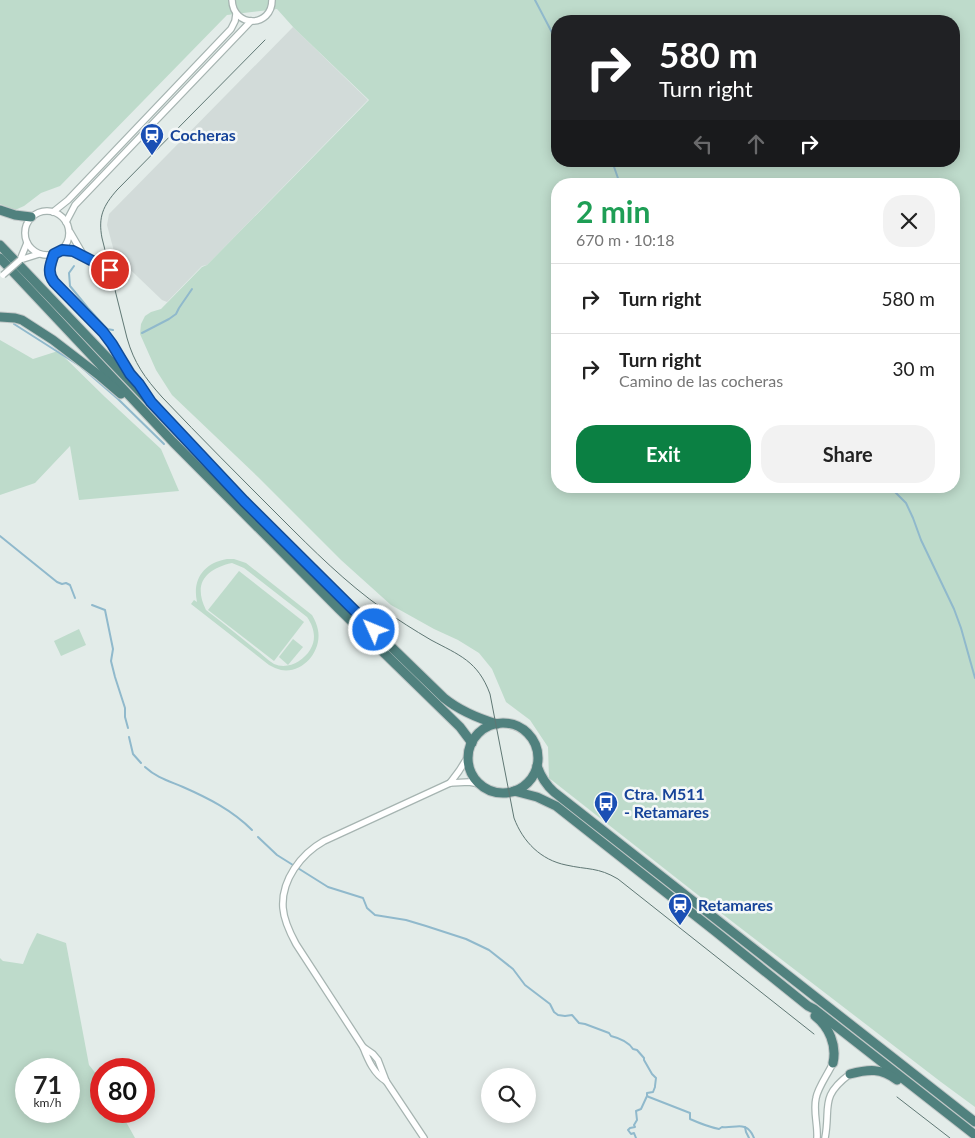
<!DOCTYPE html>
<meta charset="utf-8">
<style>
:root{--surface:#fff;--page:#f2f2f2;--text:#222;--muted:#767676;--line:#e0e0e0;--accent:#0b8043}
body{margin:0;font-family:Lato,sans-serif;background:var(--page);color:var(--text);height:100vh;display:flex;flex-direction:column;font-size:19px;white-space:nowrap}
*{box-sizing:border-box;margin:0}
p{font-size:16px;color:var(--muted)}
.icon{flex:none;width:28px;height:28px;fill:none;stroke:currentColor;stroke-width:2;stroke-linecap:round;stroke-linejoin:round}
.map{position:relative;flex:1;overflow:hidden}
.side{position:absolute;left:551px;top:178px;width:409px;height:315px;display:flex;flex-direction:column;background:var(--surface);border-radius:20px;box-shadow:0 2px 12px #0003}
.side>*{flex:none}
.banner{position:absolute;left:551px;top:15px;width:409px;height:152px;border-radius:20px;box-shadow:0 2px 12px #0003;background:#202124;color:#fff;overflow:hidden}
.tools{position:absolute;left:481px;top:1068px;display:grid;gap:10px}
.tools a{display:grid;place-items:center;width:55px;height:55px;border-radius:50%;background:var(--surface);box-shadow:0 2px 12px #0003;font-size:25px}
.speed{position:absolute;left:15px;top:1058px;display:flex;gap:10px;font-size:25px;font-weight:700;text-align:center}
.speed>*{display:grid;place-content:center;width:65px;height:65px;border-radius:50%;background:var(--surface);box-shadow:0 2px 12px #0003;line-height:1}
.speed small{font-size:12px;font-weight:400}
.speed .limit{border:8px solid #d22;background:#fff;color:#111}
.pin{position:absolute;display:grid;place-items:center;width:42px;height:42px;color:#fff;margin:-21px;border:2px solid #fff;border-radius:50%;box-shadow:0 1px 5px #0007}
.me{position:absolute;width:55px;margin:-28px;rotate:314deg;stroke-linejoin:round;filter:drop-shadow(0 0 4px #0008)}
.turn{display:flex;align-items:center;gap:18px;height:105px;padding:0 25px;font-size:22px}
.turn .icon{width:65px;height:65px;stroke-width:2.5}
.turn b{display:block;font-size:35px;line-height:42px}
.lanes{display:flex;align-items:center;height:48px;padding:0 25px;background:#0003;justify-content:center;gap:25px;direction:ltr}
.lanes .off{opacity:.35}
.round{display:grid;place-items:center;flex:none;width:52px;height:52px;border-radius:20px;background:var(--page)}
.head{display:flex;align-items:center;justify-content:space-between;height:85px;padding:0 25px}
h1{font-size:30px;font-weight:700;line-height:38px;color:#1e9e55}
.cta{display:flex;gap:10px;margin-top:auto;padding:10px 25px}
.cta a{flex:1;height:58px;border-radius:20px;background:var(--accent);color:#fff;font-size:20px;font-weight:700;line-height:58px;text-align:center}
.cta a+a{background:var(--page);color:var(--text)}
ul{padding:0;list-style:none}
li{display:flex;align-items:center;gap:15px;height:70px;padding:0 25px;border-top:1px solid var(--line)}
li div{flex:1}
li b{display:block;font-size:19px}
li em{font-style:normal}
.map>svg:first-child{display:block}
</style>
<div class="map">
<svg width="975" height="1138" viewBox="0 0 975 1138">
<rect width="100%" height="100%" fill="#e3ece9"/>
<polygon fill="#d2dbd9" points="293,27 368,100 207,265 202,266 167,302 162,300 115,255 107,225 109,214"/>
<g fill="#bedbcb" fill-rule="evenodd">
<path d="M0,0h975v1107l-34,-25 -229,-176 -163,-128 -1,-31 -18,-27 -24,-18 -14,-33 -13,-16 -21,-13 -24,-11 -43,-24 -50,-45 -83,-83 -86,-82 -16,-25 -16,-36 1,-10 4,-8 6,-4 10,-3 41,-42 5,-2 162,-165 -75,-72 -17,-19 -50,6 -167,171 -19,7 -17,13 -9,4 -15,-6zM558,21h396v140h-396zM558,184h396v302h-396z"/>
<polygon points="0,340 33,359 58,351 105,397 161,449 179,491 79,500 70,446 35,483 0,495"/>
<path d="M227,559h7l12,4 66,52c3,5 5,10 6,15 4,21 -15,44 -37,40 -4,-1 -8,-3 -12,-5l-78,-61 3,-4 3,2c-5,-23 7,-39 30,-43zM232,563l12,5 63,49c7,10 10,22 3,33 -7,11 -22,20 -36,14 -7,-4 -13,-11 -19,-15 -16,-13 -32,-26 -49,-39 -13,-26 -1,-41 26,-47z"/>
<polygon points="239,571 304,622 274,661 208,610"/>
<polygon points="79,629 86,645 61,656 54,641"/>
<polygon points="293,639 303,647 288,665 279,657"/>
<path d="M37,933l29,10 23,122 12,15v31h19l15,27h-135v-180l3,3 20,3 6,-15zM26,1069h43v42h-43z"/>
</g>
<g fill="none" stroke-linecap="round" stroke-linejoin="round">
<g stroke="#90b9cc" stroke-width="2">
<polyline points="535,0 558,44"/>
<polyline points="612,161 620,184"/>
<polyline points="74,266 69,273 70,286 88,308 107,329 113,330"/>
<polyline points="14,324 80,366 118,399 164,444"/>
<polyline points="142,333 169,319 176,314 179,308 192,289"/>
<polyline points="889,486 906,503 913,518 921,540 954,609 961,628 975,678"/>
<polyline points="0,536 57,582 62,584 66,583 70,585 75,598"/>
<polyline points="92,605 105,610 113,649 111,661 115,677 125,708 125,717 128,728"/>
<polyline points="129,737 133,754 141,763"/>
<path d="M145,767c12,11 24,14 38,20 25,11 49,23 69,43"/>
<path d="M258,837l19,18 51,32 35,11 4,10 8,7 31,5 20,6 40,13 23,11 24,19 12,16 25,19 4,8 4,3 7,1 7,-1 7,8 6,1 24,9 2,3c8,2 17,5 22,13l4,1 7,8v2l8,14 4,4 -1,8"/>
<path d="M655,1087l-2,5 -6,1v3l2,1 41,16v6c9,4 19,8 29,10l3,-2c9,2 21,-5 28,4 2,2 3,5 4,7"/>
<polyline points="745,1127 746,1132 749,1138"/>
<polyline points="636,1138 634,1133 631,1134 628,1130 630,1128 635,1127 634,1125 637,1120 636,1111 641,1109 647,1096"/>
</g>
<g stroke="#a6b4b1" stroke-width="8">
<g id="minor">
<path d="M232,0c1,28 40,28 40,0"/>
<circle cx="47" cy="233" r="22"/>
<polyline points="53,212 68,200 231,29 235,21 236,14"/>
<polyline points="66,222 75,205 251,21"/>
<polyline points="70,232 84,256"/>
<polyline points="62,250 73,251 125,278"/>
<polyline points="20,260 39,254"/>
<polyline points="20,260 27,243"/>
<polyline points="450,783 459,771 469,755"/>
<polyline points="363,1047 373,1054 378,1060 386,1081 424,1138"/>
<path d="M386,1081c-12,-7 -18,-21 -23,-34l-67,-103c-6,-11 -12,-23 -13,-36 -2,-28 18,-54 41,-67l126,-58 19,-1 11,2"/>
<path d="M817,1138c1,-13 -4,-26 -1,-40 2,-11 12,-24 17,-35"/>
<path d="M825,1138c6,-31 -6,-41 25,-64"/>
</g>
</g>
<g stroke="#c2c8c8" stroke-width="11">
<g id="trunk">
<polyline points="0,210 15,215 31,217"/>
<path d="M0,245l244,256 101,101 99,96c16,13 33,20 53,26"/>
<path d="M54,254c-4,11 -6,19 0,28l49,50 31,46"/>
<polyline points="0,258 173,442 339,609 460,727 472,743"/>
<polyline points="0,317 15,318 22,320 53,340 100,376 121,394"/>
<circle cx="503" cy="758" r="35"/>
<path d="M537,766c4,11 8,18 17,26l421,330"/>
<polyline points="514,791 537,797 556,806 716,932 808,1006 814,1009 975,1135"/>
<path d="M815,1016c14,11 22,29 18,47"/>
<path d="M850,1074c19,-5 31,-6 47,6"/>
</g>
</g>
<use href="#minor" stroke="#fff" stroke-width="5.5"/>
<use href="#trunk" stroke="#50817e" stroke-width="9"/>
<g stroke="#5f7774" stroke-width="1">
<path d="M265,40l-148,150c-14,16 -19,27 -15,48l25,100c7,25 18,40 35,59 39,41 79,81 119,121 32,32 65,65 102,91 15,11 31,21 48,31 28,15 47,21 59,54l24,124c9,24 27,42 52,47 22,5 32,2 52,14l196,155"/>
<polyline points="897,1097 950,1138"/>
</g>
<g stroke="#a6b4b1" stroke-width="8" stroke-linecap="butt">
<polyline id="minor-bridge" points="3,275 20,260"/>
</g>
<use href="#minor-bridge" stroke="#fff" stroke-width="5.5"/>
</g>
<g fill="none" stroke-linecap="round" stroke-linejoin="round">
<g stroke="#114b97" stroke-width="12">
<path id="route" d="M110,270l-37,-19 -11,-1 -8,4c-4,11 -7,19 0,28l49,50 9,12 18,30 9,10 12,18 93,99 130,129"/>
</g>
<use href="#route" stroke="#1a73e8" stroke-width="9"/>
</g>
<defs>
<g id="station-pin" transform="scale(1.25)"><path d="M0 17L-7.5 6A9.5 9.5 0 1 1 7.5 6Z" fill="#1a4fb4" stroke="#f4f8f7"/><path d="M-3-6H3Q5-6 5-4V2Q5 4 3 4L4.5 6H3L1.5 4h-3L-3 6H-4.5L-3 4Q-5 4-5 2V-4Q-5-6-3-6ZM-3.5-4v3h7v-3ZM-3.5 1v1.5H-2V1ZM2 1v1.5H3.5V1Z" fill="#fff"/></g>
<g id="bus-pin" transform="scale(1.25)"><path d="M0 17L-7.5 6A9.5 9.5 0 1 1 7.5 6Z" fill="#1a4fb4" stroke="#f4f8f7"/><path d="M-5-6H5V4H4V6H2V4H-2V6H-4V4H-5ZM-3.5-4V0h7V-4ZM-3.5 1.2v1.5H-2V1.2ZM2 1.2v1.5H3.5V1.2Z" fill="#fff"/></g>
</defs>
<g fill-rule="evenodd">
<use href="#station-pin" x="152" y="135"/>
<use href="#bus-pin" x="606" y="803"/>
<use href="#station-pin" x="680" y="905"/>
</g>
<g text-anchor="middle" stroke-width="5" stroke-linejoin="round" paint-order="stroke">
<g font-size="16" font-weight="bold" fill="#164399" stroke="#f4f8f7" text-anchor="start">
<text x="170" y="141">Cocheras</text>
<text x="624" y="800">Ctra. M511<tspan x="624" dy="18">- Retamares</tspan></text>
<text x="698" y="911">Retamares</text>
</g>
</g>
</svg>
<div class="tools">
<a><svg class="icon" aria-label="search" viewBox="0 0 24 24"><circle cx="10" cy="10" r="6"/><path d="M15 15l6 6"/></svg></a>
</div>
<div class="speed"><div>71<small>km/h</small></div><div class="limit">80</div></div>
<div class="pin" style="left:110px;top:270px;background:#d93025"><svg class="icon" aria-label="arrive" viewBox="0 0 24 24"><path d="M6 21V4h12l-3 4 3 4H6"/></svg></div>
<svg class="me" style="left:374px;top:630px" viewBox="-20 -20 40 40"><circle r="17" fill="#1a73e8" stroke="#fff" stroke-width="3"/><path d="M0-11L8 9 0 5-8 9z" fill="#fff"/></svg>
<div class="banner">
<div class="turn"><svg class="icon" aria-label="right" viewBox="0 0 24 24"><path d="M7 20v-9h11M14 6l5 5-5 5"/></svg><div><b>580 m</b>Turn right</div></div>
<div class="lanes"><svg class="icon off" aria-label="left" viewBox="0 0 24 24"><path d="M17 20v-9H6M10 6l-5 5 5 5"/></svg><svg class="icon off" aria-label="ahead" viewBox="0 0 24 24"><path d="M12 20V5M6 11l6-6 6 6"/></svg><svg class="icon" aria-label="right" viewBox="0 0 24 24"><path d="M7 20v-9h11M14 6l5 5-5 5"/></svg></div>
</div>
<section class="side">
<div class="head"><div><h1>2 min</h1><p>670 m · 10:18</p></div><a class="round"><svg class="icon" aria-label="close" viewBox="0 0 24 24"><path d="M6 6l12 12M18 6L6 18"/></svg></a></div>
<ul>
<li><svg class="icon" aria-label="right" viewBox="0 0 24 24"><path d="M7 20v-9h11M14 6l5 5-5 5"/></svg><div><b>Turn right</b></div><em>580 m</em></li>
<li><svg class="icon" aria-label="right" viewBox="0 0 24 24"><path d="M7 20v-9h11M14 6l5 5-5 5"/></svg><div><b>Turn right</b><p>Camino de las cocheras</p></div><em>30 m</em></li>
</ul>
<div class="cta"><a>Exit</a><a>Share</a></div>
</section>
</div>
